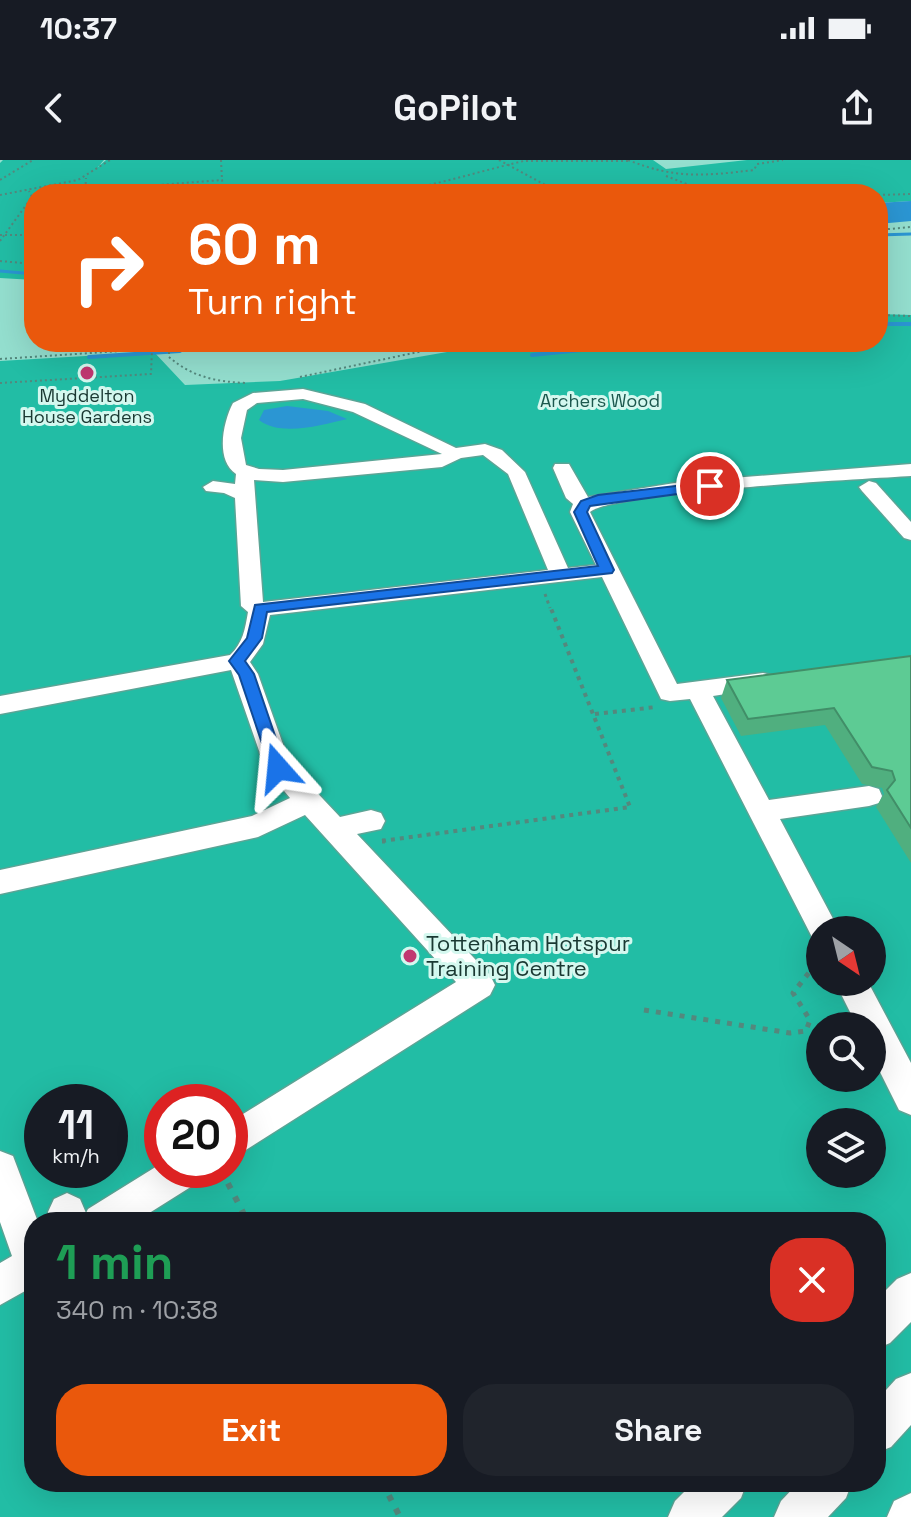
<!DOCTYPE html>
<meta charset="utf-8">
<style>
:root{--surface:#171b24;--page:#20242c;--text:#f1f3f6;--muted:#9ea1a6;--accent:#ea580c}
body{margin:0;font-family:"Space Grotesk",sans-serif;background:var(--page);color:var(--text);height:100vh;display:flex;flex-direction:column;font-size:30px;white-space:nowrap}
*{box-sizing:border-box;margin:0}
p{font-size:26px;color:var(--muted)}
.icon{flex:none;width:44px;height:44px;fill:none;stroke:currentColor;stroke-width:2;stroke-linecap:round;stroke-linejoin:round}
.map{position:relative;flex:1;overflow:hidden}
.sheet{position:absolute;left:24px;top:1052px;width:862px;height:280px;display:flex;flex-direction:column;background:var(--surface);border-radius:32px;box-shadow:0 8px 32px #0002}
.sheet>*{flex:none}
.banner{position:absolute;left:24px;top:24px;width:864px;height:168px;border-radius:32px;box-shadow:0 8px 32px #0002;background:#ea580c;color:#fff;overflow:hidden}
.needle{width:52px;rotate:145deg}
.controls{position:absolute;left:806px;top:756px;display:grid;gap:16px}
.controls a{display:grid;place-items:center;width:80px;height:80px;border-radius:50%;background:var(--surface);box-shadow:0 8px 32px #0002;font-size:40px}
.speed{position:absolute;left:24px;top:924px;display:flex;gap:16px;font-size:40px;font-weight:700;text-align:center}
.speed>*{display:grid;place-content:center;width:104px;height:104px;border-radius:50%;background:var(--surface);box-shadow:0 8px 32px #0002;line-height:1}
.speed small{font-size:20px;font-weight:400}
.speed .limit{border:12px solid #d22;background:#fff;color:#111}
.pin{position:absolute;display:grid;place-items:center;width:68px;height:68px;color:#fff;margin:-34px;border:4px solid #fff;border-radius:50%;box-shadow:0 2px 8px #0007}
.me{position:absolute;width:88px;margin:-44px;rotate:342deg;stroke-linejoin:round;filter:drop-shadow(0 0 6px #0008)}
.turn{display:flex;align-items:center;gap:28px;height:168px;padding:0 32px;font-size:36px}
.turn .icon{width:104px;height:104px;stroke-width:2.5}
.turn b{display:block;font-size:56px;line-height:68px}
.round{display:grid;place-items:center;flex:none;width:84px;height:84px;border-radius:32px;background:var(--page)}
.head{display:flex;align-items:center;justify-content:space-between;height:136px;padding:0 32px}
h1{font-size:48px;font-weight:600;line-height:60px;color:#1e9e55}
.action{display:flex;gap:16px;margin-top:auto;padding:16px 32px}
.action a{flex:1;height:92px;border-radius:32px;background:var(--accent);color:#fff;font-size:32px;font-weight:600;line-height:92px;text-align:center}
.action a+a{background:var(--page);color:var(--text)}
.status{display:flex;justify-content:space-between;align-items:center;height:56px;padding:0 40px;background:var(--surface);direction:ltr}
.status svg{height:22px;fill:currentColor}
header{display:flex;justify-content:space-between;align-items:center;height:104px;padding:0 32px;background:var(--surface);font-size:36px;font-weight:600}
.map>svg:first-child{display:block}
</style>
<div class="status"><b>10:37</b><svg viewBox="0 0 49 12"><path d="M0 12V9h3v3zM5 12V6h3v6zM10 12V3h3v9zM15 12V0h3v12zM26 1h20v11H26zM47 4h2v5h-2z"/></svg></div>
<header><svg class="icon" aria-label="back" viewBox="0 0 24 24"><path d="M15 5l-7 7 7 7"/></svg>GoPilot<svg class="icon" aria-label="share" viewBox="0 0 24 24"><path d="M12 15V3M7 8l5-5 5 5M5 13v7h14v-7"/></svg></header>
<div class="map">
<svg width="911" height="1357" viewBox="0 0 911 1357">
<rect width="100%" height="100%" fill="#94dfcf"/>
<g fill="#22bda5" fill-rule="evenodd">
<polygon points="3,0 104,0 98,7 106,0 653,0 666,9 747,0 911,0 911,41 878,43 878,34 34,34 34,120 0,118 0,3"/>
<path d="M878,154l33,1v1202h-911v-1156l154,-9 31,33 95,-4 167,-29 142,-10h289zM820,770h52v52h-52zM820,866h52v52h-52zM42,942h68v68h-68zM162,942h68v68h-68zM820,962h52v52h-52zM34,1062h842v260h-842z"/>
</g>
<g fill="#2b96d3">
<polygon points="911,41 911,61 878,64 878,43"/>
<path d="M287,246l41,5 19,8c-25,6 -67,18 -88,1l5,-10z"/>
</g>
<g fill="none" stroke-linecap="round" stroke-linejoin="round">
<g stroke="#2b96d3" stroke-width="3">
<polyline points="878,75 911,74"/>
<polyline points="0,111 34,114"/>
</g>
<g stroke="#2b96d3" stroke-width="4">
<polyline points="878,164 911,164"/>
<polyline points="532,195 659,182"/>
<polyline points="89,197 180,191"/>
</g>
<g stroke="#5ba596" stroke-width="3">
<g id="minor">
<path d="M303,229l62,15 91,44 29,-4 17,6 23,22 43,96 28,-3 -26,-53 3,-8 -7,-6 -13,-30 2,-4h14l19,33 93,-15 230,-18v12c-48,3 -298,16 -321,36l87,172 86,-11 8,2 4,6 -4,6 -58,9 56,104 100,-14 10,3 3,7 -3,7 -10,3 -89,13 59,111h-19v12l-7,-3 -123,-240 -20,2 -9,-2 -59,-122 -332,38 -7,29 -13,18 8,12 32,90 50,53 31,-7 10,3 4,8 -4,8 -24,5 133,141 5,10 -5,10 -260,165v-38l226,-140 -151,-167 -47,22 -258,57v-24l252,-54 38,-18 -25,-30 -34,-98 -231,44v-18l230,-41c13,-12 15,-26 18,-43l-7,-6 -6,-108 -11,-5 -18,-2 -3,-4 10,-6 22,3 1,-10c-21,-14 -13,-52 -3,-71l20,-10zM303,239l50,13 89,42 -159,16 -24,-1 -13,-4 -5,-27 6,-28 10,-7zM483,295l25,19 40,96 -285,32 -9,-122 29,2 159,-15 19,-9z"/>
<polygon points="869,321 876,323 911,362 911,380 904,378 862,331 859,327"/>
<polygon points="835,822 868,822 911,903 911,955 899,950 872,896 872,866 857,866"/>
<polygon points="0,991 13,996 38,1062 34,1062 34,1126 0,1145 0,1103 12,1096 0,1062"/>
<polygon points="162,1003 162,1010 202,1010 197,1023 135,1062 52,1062 48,1052 54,1039 67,1033 80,1039 86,1053 88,1049"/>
<polygon points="911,1113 911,1162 890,1183 876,1189 876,1140 897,1119"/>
<polygon points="911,1213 911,1265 891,1287 876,1293 876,1241 896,1219"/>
<polygon points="694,1322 747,1322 741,1338 722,1357 668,1357 675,1341"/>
<polygon points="799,1322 852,1322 846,1338 828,1357 774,1357 781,1341"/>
<polygon points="911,1333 911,1357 887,1357 894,1341"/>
</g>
</g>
<g stroke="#54887d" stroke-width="2" stroke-dasharray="2 3" stroke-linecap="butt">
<polyline points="221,0 222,20"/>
<polyline points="499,0 562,34"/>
<path d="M628,0c47,19 76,16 126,10l3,-6 26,-4"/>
<polyline points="526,1 629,1"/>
<polyline points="666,16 692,26 733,34"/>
<polyline points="0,20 33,0"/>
<polyline points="57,26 119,28 222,20 224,34"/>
<polyline points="419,28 427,34"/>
<polyline points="85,34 86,18"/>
<path d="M385,34c48,-8 95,-23 143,-34"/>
<polyline points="0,35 78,20 110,0"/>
<polyline points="878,35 911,34"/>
<polyline points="878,70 911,67"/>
<polyline points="0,75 34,75"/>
<polyline points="0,81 32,37 29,31"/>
<polyline points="0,101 34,104"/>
<polyline points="878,155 911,156"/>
<path d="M169,182v15c23,20 48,25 78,26"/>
<polyline points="0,199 167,188"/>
<polyline points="300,217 437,188 573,182"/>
<polyline points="0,223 151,214 152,189"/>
</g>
<polyline stroke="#54887d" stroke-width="3" stroke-dasharray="3 4" stroke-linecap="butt" points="545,434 550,448"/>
<g stroke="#54887d" stroke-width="4" stroke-dasharray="4 5" stroke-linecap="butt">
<polyline points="595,554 656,547"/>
<polyline points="382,681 630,647 550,446"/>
</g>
<g stroke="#54887d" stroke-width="5" stroke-dasharray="5 7" stroke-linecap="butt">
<polyline points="382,681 385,681"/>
<polyline points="644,850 790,873 806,871 810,860 793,833 815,805 820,804"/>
</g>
<g stroke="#54887d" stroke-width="6" stroke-dasharray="6 9" stroke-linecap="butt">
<polyline points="221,1010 248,1062"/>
<polyline points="382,1322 400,1357"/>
</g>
<use href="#minor" fill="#fff" fill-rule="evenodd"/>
</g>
<polygon fill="#50af7f" points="911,496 911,703 876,647 884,634 882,628 862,624 825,565 741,576 721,538 727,520"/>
<polygon fill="#5dcb94" stroke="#418e68" stroke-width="2" points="911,496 911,668 887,630 895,620 892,611 872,607 834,548 748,559 727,520"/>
<polygon fill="#1a73e8" stroke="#114b97" stroke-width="2" points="710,322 716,326 714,329 590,346 587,352 614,410 612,413 267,452 262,478 245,501 254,514 286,608 284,613 272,613 239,515 229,501 247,478 255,445 598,406 574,352 581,341 598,335"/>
<g fill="#c13771" stroke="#d4f8ef" stroke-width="3">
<circle cx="87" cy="213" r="8"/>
<circle cx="410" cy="796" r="8"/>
</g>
<g text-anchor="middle" stroke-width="6" stroke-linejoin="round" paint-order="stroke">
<g font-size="18" fill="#193832" stroke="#d4f8ef">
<text x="87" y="242">Myddelton<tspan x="87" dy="21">House Gardens</tspan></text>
</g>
<g font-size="18" fill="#1c584e" stroke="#d4f8ef">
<text x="600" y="247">Archers Wood</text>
</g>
<g font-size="22" fill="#193832" stroke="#d4f8ef" text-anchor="start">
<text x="426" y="791">Tottenham Hotspur<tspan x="426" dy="25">Training Centre</tspan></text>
</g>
</g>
</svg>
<div class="controls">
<a><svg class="needle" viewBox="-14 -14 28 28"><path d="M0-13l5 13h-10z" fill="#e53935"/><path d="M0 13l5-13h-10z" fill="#9ea1a6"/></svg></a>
<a><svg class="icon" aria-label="search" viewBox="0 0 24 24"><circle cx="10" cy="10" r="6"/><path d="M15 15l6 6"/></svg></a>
<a><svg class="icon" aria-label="layers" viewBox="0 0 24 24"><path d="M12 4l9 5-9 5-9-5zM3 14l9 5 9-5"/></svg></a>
</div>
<div class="speed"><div>11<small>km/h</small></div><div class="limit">20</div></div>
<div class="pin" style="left:710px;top:326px;background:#d93025"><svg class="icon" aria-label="arrive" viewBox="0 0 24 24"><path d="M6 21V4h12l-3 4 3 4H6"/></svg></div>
<svg class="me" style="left:278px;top:608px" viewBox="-20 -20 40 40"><path d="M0-17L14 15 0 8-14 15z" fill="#1a73e8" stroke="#fff" stroke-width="4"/></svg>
<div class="banner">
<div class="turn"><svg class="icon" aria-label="right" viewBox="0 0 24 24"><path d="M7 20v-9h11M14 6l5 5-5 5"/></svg><div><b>60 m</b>Turn right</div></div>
</div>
<section class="sheet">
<div class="head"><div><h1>1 min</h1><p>340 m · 10:38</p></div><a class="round" style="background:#d93025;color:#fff"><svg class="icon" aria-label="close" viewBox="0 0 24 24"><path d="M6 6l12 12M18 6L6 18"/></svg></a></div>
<div class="action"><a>Exit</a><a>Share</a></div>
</section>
</div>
